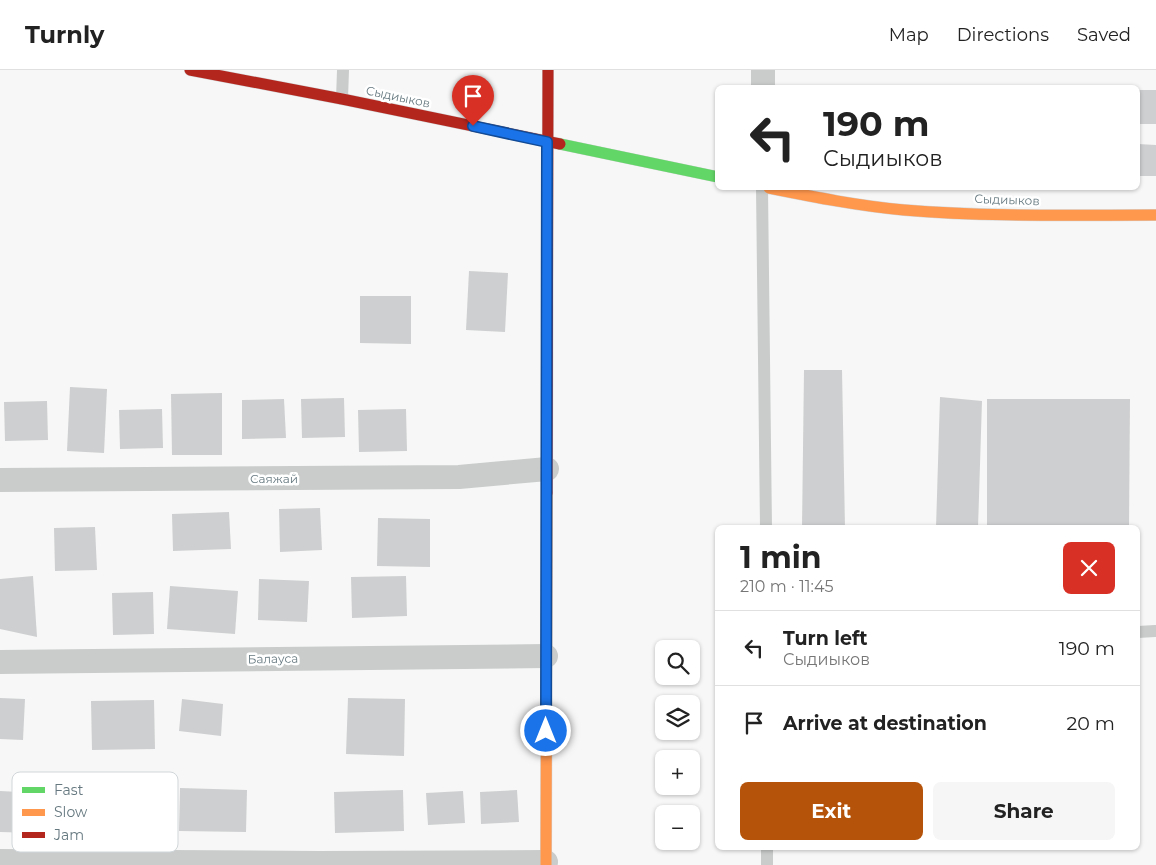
<!DOCTYPE html>
<meta charset="utf-8">
<style>
:root{--surface:#fff;--page:#f6f6f6;--text:#222;--muted:#767676;--line:#e0e0e0;--accent:#b45309}
body{margin:0;font-family:Montserrat,sans-serif;background:var(--page);color:var(--text);height:100vh;display:flex;flex-direction:column;font-size:19px;white-space:nowrap}
*{box-sizing:border-box;margin:0}
p{font-size:16px;color:var(--muted)}
.icon{flex:none;width:28px;height:28px;fill:none;stroke:currentColor;stroke-width:2;stroke-linecap:round;stroke-linejoin:round}
.map{position:relative;flex:1;overflow:hidden}
.panel{position:absolute;left:715px;top:455px;width:425px;height:325px;display:flex;flex-direction:column;background:var(--surface);border-radius:8px;box-shadow:0 1px 4px #0004}
.panel>*{flex:none}
.guide{position:absolute;left:715px;top:15px;width:425px;height:105px;border-radius:8px;box-shadow:0 1px 4px #0004;background:#fff;color:var(--text);overflow:hidden}
.controls{position:absolute;left:655px;top:570px;display:grid;gap:10px}
.controls a{display:grid;place-items:center;width:45px;height:45px;border-radius:8px;background:var(--surface);box-shadow:0 1px 4px #0004;font-size:25px}
.pin{position:absolute;display:grid;place-items:center;width:42px;height:42px;color:#fff;margin:-51px -21px;border-radius:50% 50% 50% 0;rotate:-45deg;box-shadow:0 0 5px #0007}
.pin .icon{rotate:45deg}
.me{position:absolute;width:55px;margin:-28px;rotate:0deg;stroke-linejoin:round;filter:drop-shadow(0 0 4px #0008)}
.turn{display:flex;align-items:center;gap:18px;height:105px;padding:0 25px;font-size:22px}
.turn .icon{width:65px;height:65px;stroke-width:2.5}
.turn b{display:block;font-size:35px;line-height:42px}
.round{display:grid;place-items:center;flex:none;width:52px;height:52px;border-radius:8px;background:var(--page)}
.summary{display:flex;align-items:center;justify-content:space-between;height:85px;padding:0 25px}
h1{font-size:30px;font-weight:700;line-height:38px}
.primary-button{display:flex;gap:10px;margin-top:auto;padding:10px 25px}
.primary-button a{flex:1;height:58px;border-radius:8px;background:var(--accent);color:#fff;font-size:20px;font-weight:700;line-height:58px;text-align:center}
.primary-button a+a{background:var(--page);color:var(--text)}
ul{padding:0;list-style:none}
li{display:flex;align-items:center;gap:15px;height:75px;padding:0 25px;border-top:1px solid var(--line)}
li div{flex:1}
li b{display:block;font-size:19px}
li em{font-style:normal}
header{display:flex;align-items:center;gap:30px;box-sizing:border-box;height:70px;padding:0 25px;background:var(--surface);border-bottom:1px solid var(--line)}
header strong{font-size:24px}
nav{display:flex;gap:28px;margin-inline-start:auto;font-size:18px}
.map>svg:first-child{display:block}
</style>
<header>
<strong>Turnly</strong>
<nav><a>Map</a><a>Directions</a><a>Saved</a></nav>
</header>
<div class="map">
<svg width="1156" height="795" viewBox="0 0 1156 795">
<rect width="100%" height="100%" fill="#f7f7f7"/>
<g fill="#cecfd0">
<rect x="1138" y="20" width="18" height="34"/>
<polygon points="1138,74 1156,75 1156,106 1138,106"/>
<polygon points="469,201 508,203 505,262 466,260"/>
<polygon points="360,226 411,226 411,274 360,273"/>
<polygon points="804,300 842,300 845,458 802,458"/>
<polygon points="70,317 107,319 104,383 67,381"/>
<polygon points="222,323 222,385 172,385 171,324"/>
<polygon points="940,327 982,331 978,458 936,458"/>
<polygon points="344,328 345,367 302,368 301,329"/>
<polygon points="284,329 286,368 242,369 242,330"/>
<polygon points="987,329 1130,329 1129,458 987,458"/>
<polygon points="47,331 48,370 5,371 4,332"/>
<polygon points="162,339 163,378 120,379 119,340"/>
<polygon points="406,339 407,381 359,382 358,340"/>
<polygon points="320,438 322,480 280,482 279,439"/>
<polygon points="229,442 231,479 173,481 172,444"/>
<polygon points="378,448 430,449 430,497 377,496"/>
<polygon points="95,457 97,500 55,501 54,458"/>
<polygon points="33,506 37,567 0,559 0,509"/>
<polygon points="406,506 407,546 352,548 351,507"/>
<polygon points="259,509 309,511 307,552 258,550"/>
<polygon points="170,516 238,521 235,564 167,559"/>
<polygon points="153,522 154,564 113,565 112,523"/>
<polygon points="0,628 25,629 23,670 0,669"/>
<polygon points="348,628 405,629 404,686 346,684"/>
<polygon points="182,629 223,634 221,666 179,661"/>
<polygon points="154,630 155,679 92,680 91,631"/>
<polygon points="180,718 247,720 246,762 179,761"/>
<polygon points="403,720 404,761 335,763 334,722"/>
<polygon points="517,720 519,752 481,754 480,722"/>
<polygon points="0,721 38,723 36,763 0,762"/>
<polygon points="463,721 465,753 428,755 426,723"/>
</g>
<g fill="none" stroke-linecap="round" stroke-linejoin="round">
<g stroke="#d3d4d5" stroke-width="12">
<polyline id="fast" points="560,74 718,107"/>
</g>
<g stroke="#d3d4d5" stroke-width="12">
<g id="slow">
<path d="M769,118c45,9 90,18 135,22 84,7 168,5 252,5"/>
<polyline points="546,795 547,423"/>
</g>
</g>
<g stroke="#d3d4d5" stroke-width="12">
<g id="jam">
<polyline points="190,0 342,29 560,74"/>
<polyline points="547,423 548,0"/>
</g>
</g>
<g stroke="#cacccc" stroke-width="12">
<polyline points="342,29 343,0"/>
<polyline points="762,118 766,458"/>
<polyline points="1138,562 1155,561"/>
<polyline points="767,795 767,778"/>
</g>
<g stroke="#cacccc" stroke-width="24">
<polyline points="763,18 763,0"/>
<polyline points="0,410 459,407 547,399"/>
<polyline points="0,592 546,586"/>
<polyline points="0,791 319,793 546,792"/>
</g>
<use href="#fast" stroke="#63d668" stroke-width="11"/>
<use href="#slow" stroke="#ff974d" stroke-width="11"/>
<use href="#jam" stroke="#b3261e" stroke-width="11"/>
</g>
<g fill="none" stroke-linecap="round" stroke-linejoin="round">
<g stroke="#114b97" stroke-width="12">
<polyline id="route" points="473,56 547,72 546,661"/>
</g>
<use href="#route" stroke="#1a73e8" stroke-width="9"/>
</g>
<g text-anchor="middle" stroke-width="5" stroke-linejoin="round" paint-order="stroke">
<g font-size="12" fill="#65787f" stroke="#fff">
<text transform="translate(398 27) rotate(12)" y="4">Сыдиыков</text>
<text transform="translate(1007 130) rotate(2)" y="4">Сыдиыков</text>
<text x="274" y="413">Саяжай</text>
<text transform="translate(273 589) rotate(-1)" y="4">Балауса</text>
</g>
</g>
<rect x="12" y="702" width="166" height="80" rx="8" fill="#fff" stroke="#d1d6d9" stroke-width="1"/>
<rect x="22" y="717" width="23" height="6" fill="#63d668"/>
<rect x="22" y="739" width="23" height="7" fill="#ff974d"/>
<rect x="22" y="762" width="23" height="6" fill="#b3261e"/>
<g font-size="14" fill="#65787f">
<text x="54" y="725">Fast</text>
<text x="54" y="747">Slow</text>
<text x="54" y="770">Jam</text>
</g>
</svg>
<div class="controls">
<a><svg class="icon" aria-label="search" viewBox="0 0 24 24"><circle cx="10" cy="10" r="6"/><path d="M15 15l6 6"/></svg></a>
<a><svg class="icon" aria-label="layers" viewBox="0 0 24 24"><path d="M12 4l9 5-9 5-9-5zM3 14l9 5 9-5"/></svg></a>
<a>+</a>
<a>−</a>
</div>
<div class="pin" style="left:473px;top:56px;background:#d93025"><svg class="icon" aria-label="arrive" viewBox="0 0 24 24"><path d="M6 21V4h12l-3 4 3 4H6"/></svg></div>
<svg class="me" style="left:546px;top:661px" viewBox="-20 -20 40 40"><circle r="17" fill="#1a73e8" stroke="#fff" stroke-width="3"/><path d="M0-11L8 9 0 5-8 9z" fill="#fff"/></svg>
<div class="guide">
<div class="turn"><svg class="icon" aria-label="left" viewBox="0 0 24 24"><path d="M17 20v-9H6M10 6l-5 5 5 5"/></svg><div><b>190 m</b>Сыдиыков</div></div>
</div>
<section class="panel">
<div class="summary"><div><h1>1 min</h1><p>210 m · 11:45</p></div><a class="round" style="background:#d93025;color:#fff"><svg class="icon" aria-label="close" viewBox="0 0 24 24"><path d="M6 6l12 12M18 6L6 18"/></svg></a></div>
<ul>
<li><svg class="icon" aria-label="left" viewBox="0 0 24 24"><path d="M17 20v-9H6M10 6l-5 5 5 5"/></svg><div><b>Turn left</b><p>Сыдиыков</p></div><em>190 m</em></li>
<li><svg class="icon" aria-label="arrive" viewBox="0 0 24 24"><path d="M6 21V4h12l-3 4 3 4H6"/></svg><div><b>Arrive at destination</b></div><em>20 m</em></li>
</ul>
<div class="primary-button"><a>Exit</a><a>Share</a></div>
</section>
</div>
